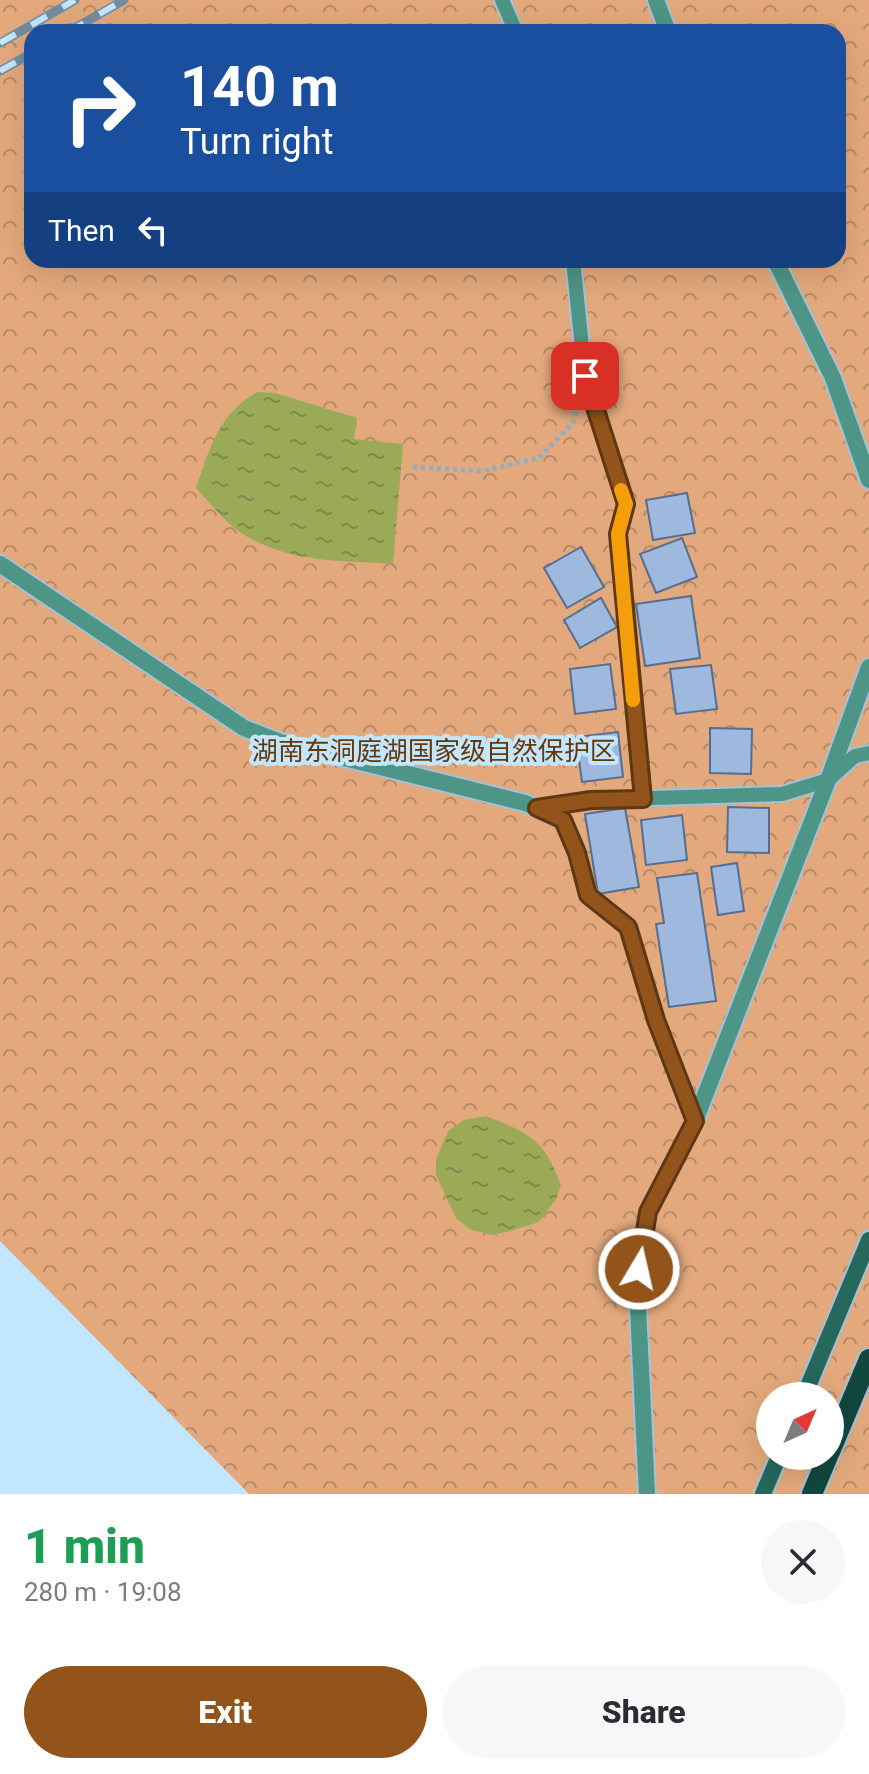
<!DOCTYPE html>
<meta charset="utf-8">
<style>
:root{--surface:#fff;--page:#f7f7f7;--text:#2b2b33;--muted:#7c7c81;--accent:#92541a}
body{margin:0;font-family:Roboto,"Noto Sans SC",sans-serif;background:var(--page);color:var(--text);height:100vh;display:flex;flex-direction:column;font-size:30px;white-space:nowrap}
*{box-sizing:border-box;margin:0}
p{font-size:26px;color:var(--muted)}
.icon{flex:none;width:44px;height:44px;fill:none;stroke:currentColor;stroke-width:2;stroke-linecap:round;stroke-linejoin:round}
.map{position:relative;height:1494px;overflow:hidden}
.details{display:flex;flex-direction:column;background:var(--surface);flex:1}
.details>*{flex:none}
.top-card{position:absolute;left:24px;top:24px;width:822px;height:244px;border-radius:24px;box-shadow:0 8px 32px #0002;background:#1a4fa0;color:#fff;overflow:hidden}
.needle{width:52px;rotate:44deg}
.tools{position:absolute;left:756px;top:1382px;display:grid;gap:16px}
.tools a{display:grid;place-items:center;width:88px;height:88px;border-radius:50%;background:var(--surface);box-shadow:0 8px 32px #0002;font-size:40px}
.pin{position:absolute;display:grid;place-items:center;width:68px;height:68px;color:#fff;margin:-34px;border-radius:16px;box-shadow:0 4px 12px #0006}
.me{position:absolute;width:88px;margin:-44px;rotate:9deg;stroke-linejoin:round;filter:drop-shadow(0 0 6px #0008)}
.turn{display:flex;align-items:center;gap:28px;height:168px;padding:0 24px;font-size:36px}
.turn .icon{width:104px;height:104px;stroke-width:2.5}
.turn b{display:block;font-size:56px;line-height:68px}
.then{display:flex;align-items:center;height:76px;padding:0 24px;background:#0003;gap:16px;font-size:30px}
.round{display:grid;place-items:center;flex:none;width:84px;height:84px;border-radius:42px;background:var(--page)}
.overview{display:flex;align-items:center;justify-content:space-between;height:136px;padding:0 24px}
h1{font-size:48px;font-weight:800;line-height:60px;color:#1e9e55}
.button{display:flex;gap:16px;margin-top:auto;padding:16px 24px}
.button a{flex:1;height:92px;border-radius:48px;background:var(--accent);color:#fff;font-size:32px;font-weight:800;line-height:92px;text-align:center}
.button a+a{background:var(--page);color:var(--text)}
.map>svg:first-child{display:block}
</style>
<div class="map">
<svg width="869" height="1494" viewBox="0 0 869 1494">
<defs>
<pattern id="park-crowns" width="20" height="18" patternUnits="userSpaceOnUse" patternTransform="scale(2)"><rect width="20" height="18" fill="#e3a97c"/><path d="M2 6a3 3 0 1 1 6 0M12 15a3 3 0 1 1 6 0" fill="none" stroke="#b88a67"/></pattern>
<pattern id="water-ripples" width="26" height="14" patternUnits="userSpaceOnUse" patternTransform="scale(2)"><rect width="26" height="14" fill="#9aaa57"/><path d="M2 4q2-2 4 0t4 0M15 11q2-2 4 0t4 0" fill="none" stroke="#7d8b49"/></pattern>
</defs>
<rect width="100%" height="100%" fill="#c3e6ff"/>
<path fill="url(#park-crowns)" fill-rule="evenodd" d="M0,0h869v1494h-620l-249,-253zM32,32h806v228h-806zM770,1396h60v60h-60z"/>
<g fill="url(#water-ripples)">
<path d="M257,392l18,1 82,25 -3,21 49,5 -10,120c-54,-4 -98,0 -147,-28 -19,-11 -35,-32 -50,-48 14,-40 22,-73 61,-96z"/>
<path d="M486,1116c43,17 59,24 75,70l-5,13 -17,23 -28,9 -20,4 -22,-6 -13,-11 -20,-43v-15l12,-29 16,-11z"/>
</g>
<g fill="#9eb8de" stroke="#556d90" stroke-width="2">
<polygon points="687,493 695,533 653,540 646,500"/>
<polygon points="682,538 697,577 656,593 640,554"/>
<polygon points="581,547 604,587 567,608 544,568"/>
<polygon points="691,596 700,658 645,666 636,604"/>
<polygon points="601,598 617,627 580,648 564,620"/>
<polygon points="610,664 616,709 575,714 570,669"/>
<polygon points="711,665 717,709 676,714 670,669"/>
<polygon points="710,728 752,729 751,774 710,773"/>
<polygon points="618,732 623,777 582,782 576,737"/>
<polygon points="728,807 769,808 769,853 727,852"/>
<polygon points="625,808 639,887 598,894 585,814"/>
<polygon points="682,815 687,860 646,865 641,820"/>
<polygon points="737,863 744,911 718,915 711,867"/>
<polygon points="697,873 716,1001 669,1007 656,924 664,923 657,878"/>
</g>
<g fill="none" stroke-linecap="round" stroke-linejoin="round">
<g stroke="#a3c2d9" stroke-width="18">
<g id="service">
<polyline points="502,0 516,32"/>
<polyline points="573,260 585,376 626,504 618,534 643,799"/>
<polyline points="537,808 591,800 782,794 828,780 855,756 869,753"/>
</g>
</g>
<g stroke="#a3c2d9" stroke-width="20">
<polyline id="minor" points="0,564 244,728 280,742 525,803 563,820 577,853 588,895 628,927 656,1020 695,1121"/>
</g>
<g stroke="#a3c2d9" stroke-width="20">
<g id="tertiary">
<polyline points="656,0 668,32"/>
<polyline points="775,260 833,378 869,480"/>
<polyline points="647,1494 637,1287 648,1212 695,1121 828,780 869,667"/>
</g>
</g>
<g stroke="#a3c2d9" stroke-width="20">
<g id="secondary">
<polyline points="804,1396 869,1240"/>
<polyline points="763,1494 779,1456"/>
</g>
</g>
<g stroke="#a3c2d9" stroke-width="24">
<g id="primary">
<polyline points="830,1452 869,1359"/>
<polyline points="812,1494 828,1456"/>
</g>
</g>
<polyline stroke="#90aec3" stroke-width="5" stroke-dasharray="4 4" stroke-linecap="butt" points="413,467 482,471 539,458 573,423 576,412"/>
<use href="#service" stroke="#4d9586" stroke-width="14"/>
<use href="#minor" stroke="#4d9586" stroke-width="16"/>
<use href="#tertiary" stroke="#4d9586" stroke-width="16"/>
<use href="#secondary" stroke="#26685b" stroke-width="16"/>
<use href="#primary" stroke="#11473e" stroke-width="20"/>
<g stroke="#728d9f" stroke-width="9">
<g id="rail">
<polyline points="68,32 124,0"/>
<polyline points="0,43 75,0"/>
<polyline points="0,71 32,53"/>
</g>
</g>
<use href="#rail" stroke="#c3e6ff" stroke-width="6" stroke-dasharray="18" stroke-linecap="butt"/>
</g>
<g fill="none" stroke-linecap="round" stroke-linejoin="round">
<g stroke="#5f3711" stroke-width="20">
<polyline id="route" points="585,376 626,504 618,534 643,799 591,800 537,808 563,820 577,853 588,895 628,927 656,1020 695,1121 648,1212 639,1269"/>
</g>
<use href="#route" stroke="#92541a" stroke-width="14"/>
<polyline stroke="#f59e0b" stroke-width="14" points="621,490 626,504 618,534 633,700"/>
</g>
<g text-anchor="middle" stroke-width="8" stroke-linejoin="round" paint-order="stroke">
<g font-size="26" fill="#64370b" stroke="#c3e6ff">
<text x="434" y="760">湖南东洞庭湖国家级自然保护区</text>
</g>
</g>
</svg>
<div class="tools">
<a><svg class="needle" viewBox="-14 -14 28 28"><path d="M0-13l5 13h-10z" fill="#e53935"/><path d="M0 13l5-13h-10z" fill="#7c7c81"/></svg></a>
</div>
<div class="pin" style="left:585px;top:376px;background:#d93025"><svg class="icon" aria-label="arrive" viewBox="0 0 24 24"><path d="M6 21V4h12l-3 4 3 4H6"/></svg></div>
<svg class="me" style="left:639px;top:1269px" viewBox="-20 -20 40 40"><circle r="17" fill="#92541a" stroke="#fff" stroke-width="3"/><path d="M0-11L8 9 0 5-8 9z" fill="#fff"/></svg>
<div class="top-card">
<div class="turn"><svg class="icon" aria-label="right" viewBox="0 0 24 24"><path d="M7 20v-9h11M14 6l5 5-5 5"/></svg><div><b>140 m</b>Turn right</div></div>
<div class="then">Then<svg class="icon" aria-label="left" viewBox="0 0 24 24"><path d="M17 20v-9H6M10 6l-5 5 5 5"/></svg></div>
</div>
</div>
<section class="details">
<div class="overview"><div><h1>1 min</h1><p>280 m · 19:08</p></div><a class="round"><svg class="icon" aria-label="close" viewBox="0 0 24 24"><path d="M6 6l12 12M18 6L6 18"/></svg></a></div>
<div class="button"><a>Exit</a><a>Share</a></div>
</section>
